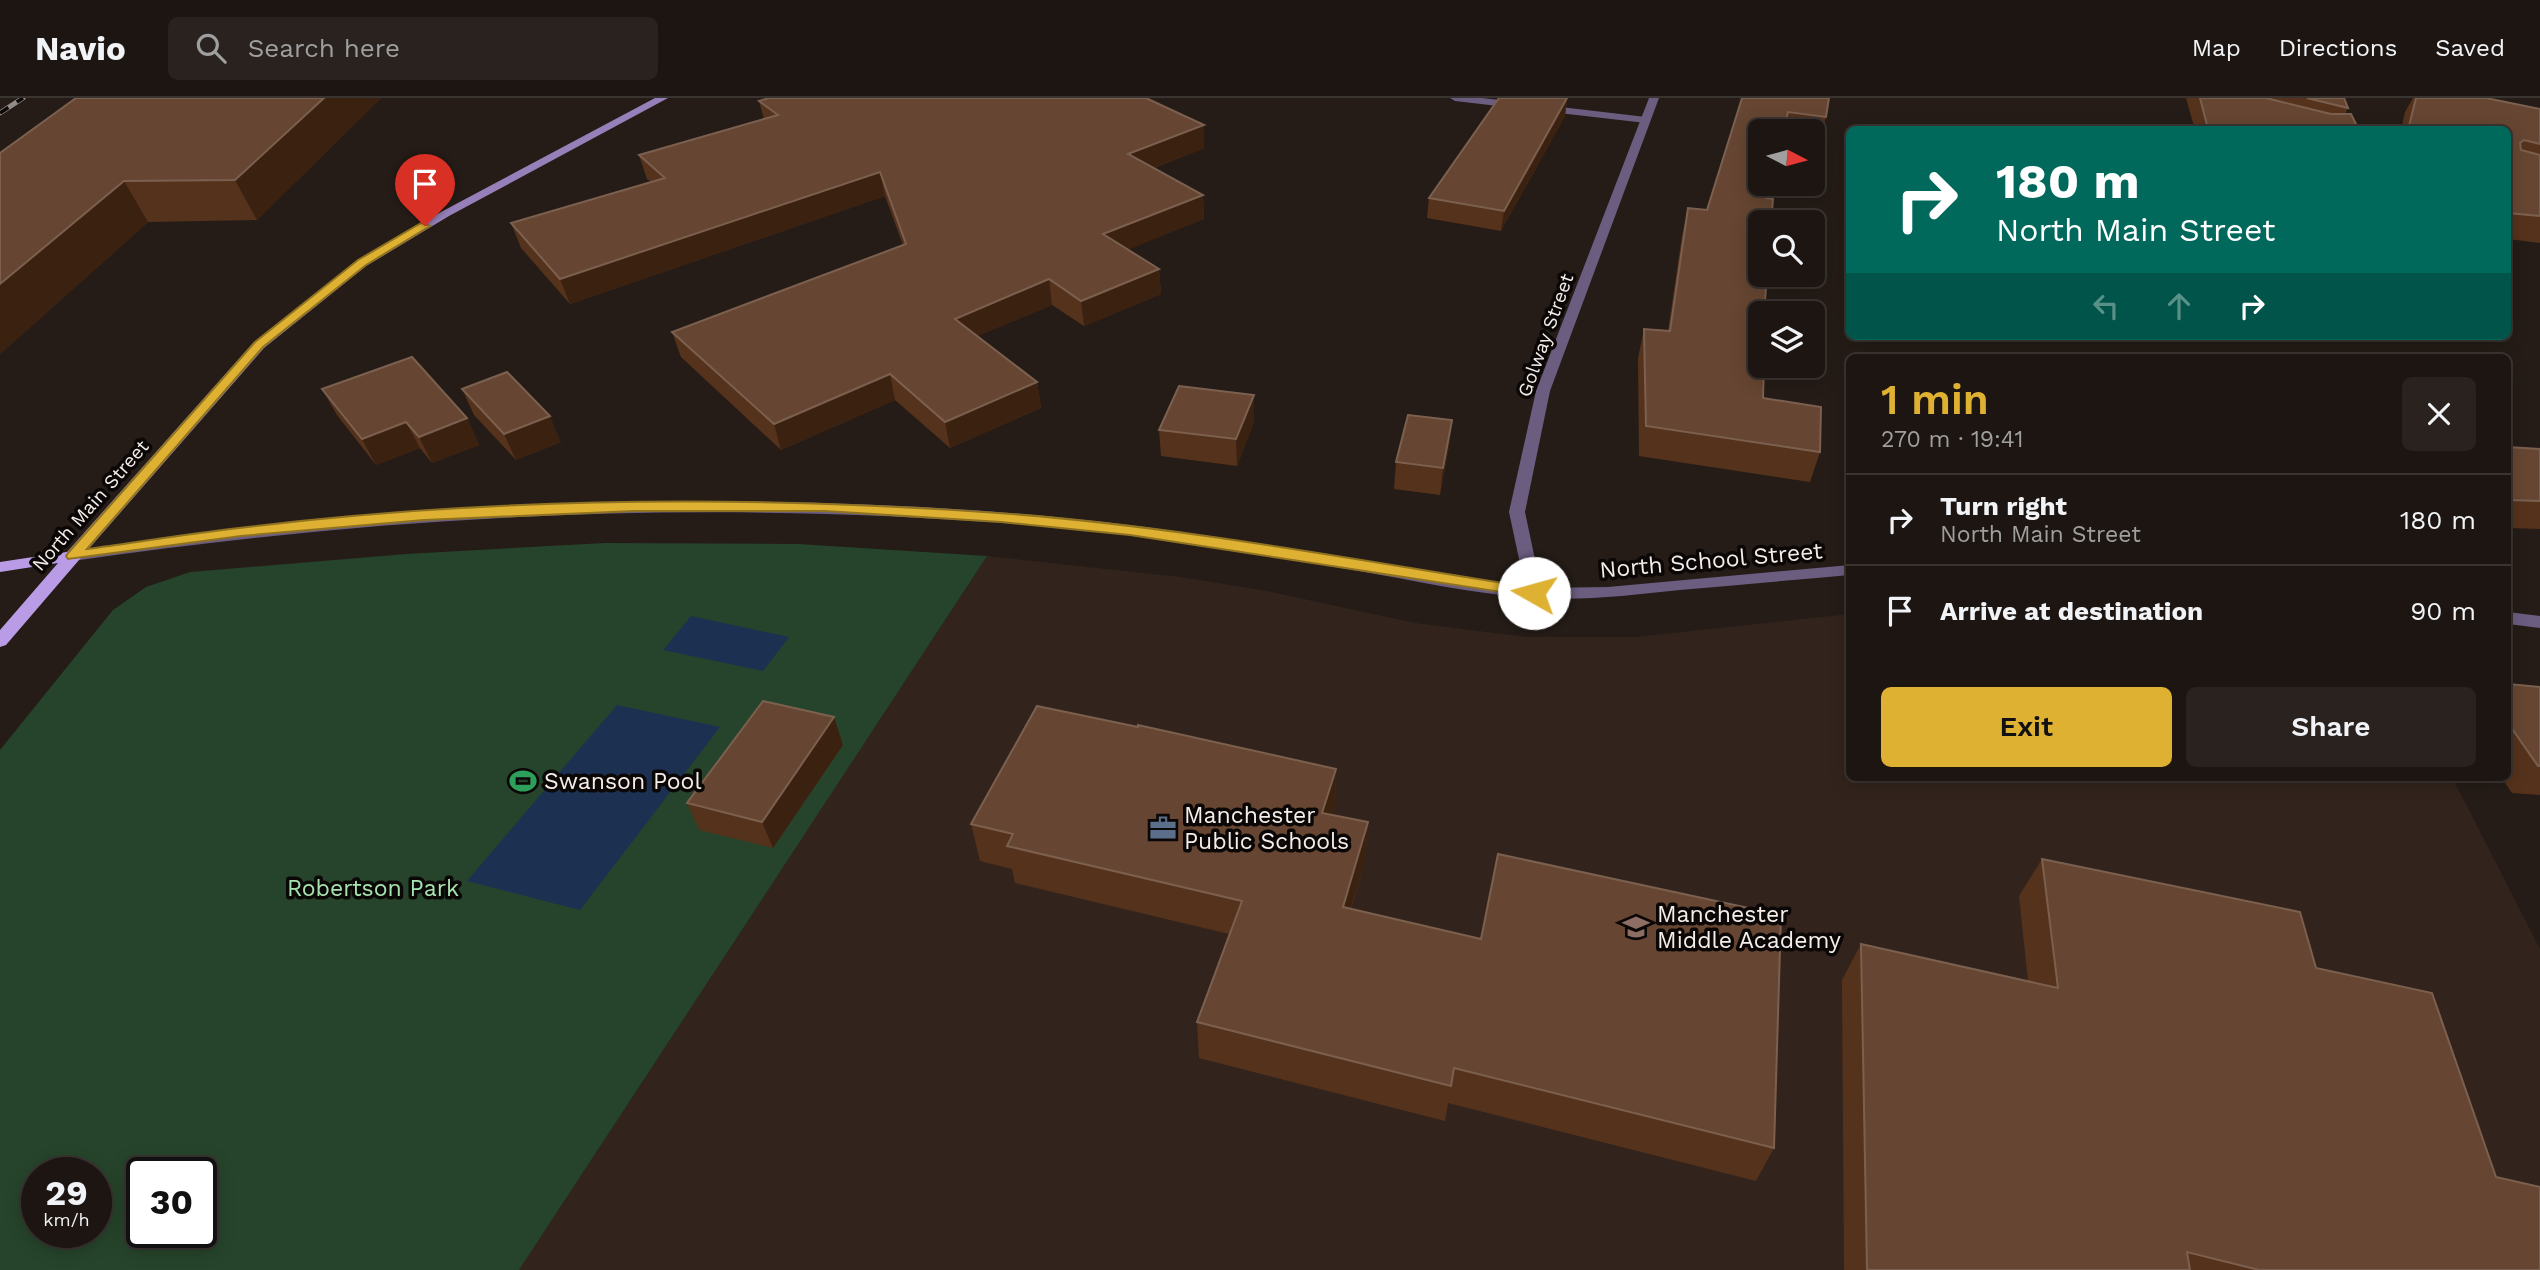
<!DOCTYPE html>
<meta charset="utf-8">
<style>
:root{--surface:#1c1511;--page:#29221f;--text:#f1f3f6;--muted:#a09f9f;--line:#3a3431;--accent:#deb133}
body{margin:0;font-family:"Work Sans",sans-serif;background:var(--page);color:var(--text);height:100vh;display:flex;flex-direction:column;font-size:26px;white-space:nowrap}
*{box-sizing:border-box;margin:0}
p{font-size:23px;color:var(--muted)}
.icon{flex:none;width:38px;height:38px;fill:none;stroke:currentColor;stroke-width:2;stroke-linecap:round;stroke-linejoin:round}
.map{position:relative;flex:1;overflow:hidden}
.panel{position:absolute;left:1846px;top:256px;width:665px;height:427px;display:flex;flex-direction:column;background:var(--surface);border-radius:10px;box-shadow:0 4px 18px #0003,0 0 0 2px var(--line)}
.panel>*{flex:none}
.hud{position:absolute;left:1846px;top:28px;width:665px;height:214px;border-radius:10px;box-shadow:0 4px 18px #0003,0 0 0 2px var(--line);background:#00695c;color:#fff;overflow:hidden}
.needle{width:46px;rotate:96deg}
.buttons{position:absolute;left:1748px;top:21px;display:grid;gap:14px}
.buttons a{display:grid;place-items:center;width:77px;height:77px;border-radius:10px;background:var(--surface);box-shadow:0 4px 18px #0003,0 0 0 2px var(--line);font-size:35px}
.speed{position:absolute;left:21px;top:1059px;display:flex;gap:14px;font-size:35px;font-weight:700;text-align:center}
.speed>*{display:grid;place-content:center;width:91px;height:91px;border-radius:50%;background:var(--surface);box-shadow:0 4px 18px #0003,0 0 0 2px var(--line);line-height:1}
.speed small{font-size:18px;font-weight:400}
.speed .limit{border:4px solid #111;border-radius:10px;background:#fff;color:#111}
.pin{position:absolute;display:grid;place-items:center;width:60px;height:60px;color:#fff;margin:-72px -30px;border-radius:50% 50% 50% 0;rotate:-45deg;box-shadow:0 0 7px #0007}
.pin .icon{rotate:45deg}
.me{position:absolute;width:77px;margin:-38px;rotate:277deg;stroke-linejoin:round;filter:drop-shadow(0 0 5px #0008)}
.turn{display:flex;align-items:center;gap:24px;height:147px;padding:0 35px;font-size:32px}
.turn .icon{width:91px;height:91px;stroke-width:2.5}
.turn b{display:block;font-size:49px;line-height:60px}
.lanes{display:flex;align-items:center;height:66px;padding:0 35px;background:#0003;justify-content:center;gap:35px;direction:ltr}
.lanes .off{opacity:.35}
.round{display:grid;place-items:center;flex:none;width:74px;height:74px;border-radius:10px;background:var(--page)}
.head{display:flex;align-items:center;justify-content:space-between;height:119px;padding:0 35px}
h1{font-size:42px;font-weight:600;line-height:52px;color:var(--accent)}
.primary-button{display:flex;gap:14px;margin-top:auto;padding:14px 35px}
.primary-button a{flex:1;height:80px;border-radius:10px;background:var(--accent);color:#111;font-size:28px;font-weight:600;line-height:80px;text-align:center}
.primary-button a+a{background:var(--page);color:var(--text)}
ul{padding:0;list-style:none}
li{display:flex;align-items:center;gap:21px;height:91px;padding:0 35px;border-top:2px solid var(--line)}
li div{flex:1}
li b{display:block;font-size:26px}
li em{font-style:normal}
header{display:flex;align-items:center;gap:42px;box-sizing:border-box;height:98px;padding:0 35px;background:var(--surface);border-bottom:2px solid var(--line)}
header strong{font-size:33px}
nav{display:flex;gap:38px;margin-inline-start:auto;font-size:24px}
.search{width:490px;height:63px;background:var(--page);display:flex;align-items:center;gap:18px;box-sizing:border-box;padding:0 24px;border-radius:10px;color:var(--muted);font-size:26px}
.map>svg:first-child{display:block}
</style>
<header>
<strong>Navio</strong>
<div class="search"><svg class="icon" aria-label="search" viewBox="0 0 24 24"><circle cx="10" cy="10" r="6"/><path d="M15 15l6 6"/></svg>Search here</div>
<nav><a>Map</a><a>Directions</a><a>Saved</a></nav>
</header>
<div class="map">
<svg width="2540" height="1172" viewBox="0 0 2540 1172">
<rect width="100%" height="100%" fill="#251c17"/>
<polygon fill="#32241c" points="987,458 1180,479 1267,493 1415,525 1526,539 1636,539 1850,516 1850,679 2452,679 2540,851 2540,1172 519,1172"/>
<path fill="#26442b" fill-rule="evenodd" d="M605,445l193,1 189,12 -468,714h-519v-520l113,-140 33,-23 44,-15 216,-18zM37,1074h59v60h-59zM142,1074h59v60h-59z"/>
<g fill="#1c3052">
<polygon points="691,518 789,539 763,573 663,552"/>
<polygon points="617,607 720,629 580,812 467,783"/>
</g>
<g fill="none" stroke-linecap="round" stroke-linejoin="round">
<polygon fill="#6b5d80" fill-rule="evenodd" points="1450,0 1482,0 1646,19 1651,22 1646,25 1455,3"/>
<g fill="#6b5d80" fill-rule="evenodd">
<path d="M1649,0h10l-109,293 -25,121 16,76 67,-1 242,-22v10c-57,5 -114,10 -170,15 -48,5 -95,11 -143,8 -60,-3 -119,-17 -178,-27 -109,-19 -218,-37 -328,-46 -326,-26 -636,-11 -958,36l-8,-5 8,-5c332,-48 668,-66 1002,-32 100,10 199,27 297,44 51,8 101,20 153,24l-16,-75 27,-121z"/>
<polygon points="2508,514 2540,518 2540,530 2508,526"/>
</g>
<polygon fill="#9780b9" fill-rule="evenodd" points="655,0 668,0 449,118 366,168 264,250 79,462 67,462 65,458 67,454 254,244 358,162 441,114"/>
<polygon fill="#b99ce5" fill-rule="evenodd" points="73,453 81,458 79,462 6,547 0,549 0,532 58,465 0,474 0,464"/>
<g stroke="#938b88" stroke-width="5">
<polyline id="rail" points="0,15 23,0"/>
</g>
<use href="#rail" stroke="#0b0706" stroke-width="3.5" stroke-dasharray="10" stroke-linecap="butt"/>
</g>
<g fill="#55321c">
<polygon points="381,0 257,122 148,124 0,256 0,55"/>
<polygon points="1567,0 1565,18 1501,133 1427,120 1429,100"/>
<polygon points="1742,0 1826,19 1819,46 1813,45 1813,33 1760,33 1766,100 1760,215 1763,300 1820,354 1810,384 1639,358 1638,260 1644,231 1668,233 1682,138 1688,110 1707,112"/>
<polygon points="2186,0 2344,0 2348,10 2345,16 2359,32 2195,32"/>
<polygon points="2413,0 2486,0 2540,11 2540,145 2508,141 2508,32 2401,32 2405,14"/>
<polygon points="759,3 1204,50 1154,70 1203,97 1204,121 1128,151 1159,171 1161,196 1084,228 1052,207 977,238 1037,284 1041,310 950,350 895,302 781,352 681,259 672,234 903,147 885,98 570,206 521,150 511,125 651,84 647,81 639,57 764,21"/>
<polygon points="322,291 467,320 479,347 432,365 420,350 376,367 337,317"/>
<polygon points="462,291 561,344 516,362 474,317"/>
<polygon points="1254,297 1254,323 1237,368 1161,358 1159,332"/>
<polygon points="1452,322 1449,348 1440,397 1394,391 1396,364"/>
<polygon points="2508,349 2540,351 2540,431 2508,430"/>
<polygon points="2508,586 2540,589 2540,697 2512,695 2501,679 2508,679"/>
<polygon points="843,647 773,750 699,732 687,705"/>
<polygon points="1336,671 1335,709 1332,717 1368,724 1365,762 1351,811 1774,1050 1756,1083 1448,1005 1445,1023 1199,960 1197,924 1229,836 1015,785 1012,771 980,763 971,726"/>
<polygon points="2042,761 2316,870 2496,1079 2540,1172 1844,1172 1842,882 1861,846 2028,883 2019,798"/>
</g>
<g fill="#3b2110">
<polygon points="324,0 381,0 257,122 235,82"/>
<polygon points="1567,0 1565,18 1501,133 1504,113"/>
<polygon points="1204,27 1204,50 1130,79 1128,56"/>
<polygon points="880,74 885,98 570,206 560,181"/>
<polygon points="124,83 148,124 0,256 0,186"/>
<polygon points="1203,97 1204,121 1105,161 1103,136"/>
<polygon points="1159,171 1161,196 1084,228 1081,203"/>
<polygon points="1049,181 1052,207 959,246 955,221"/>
<polygon points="890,276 895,302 781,352 774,326"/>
<polygon points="1037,284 1041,310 950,350 945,324"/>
<polygon points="1254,297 1254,323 1237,368 1236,341"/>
<polygon points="550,318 561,344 516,362 504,336"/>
<polygon points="467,320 479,347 432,365 419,339"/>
<polygon points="1452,322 1449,348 1440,397 1443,370"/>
<polygon points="406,324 420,350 376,367 362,341"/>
<polygon points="834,619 843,647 773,750 762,724"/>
<polygon points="1336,671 1335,709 1320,752 1322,715"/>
<polygon points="1368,724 1365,762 1340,846 1343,809"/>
</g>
<g fill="#664632" stroke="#7c604f" stroke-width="2">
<polygon points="76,0 324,0 235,82 124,83 0,186 0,55"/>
<polygon points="769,0 1146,0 1204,27 1128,56 1203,97 1103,136 1159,171 1081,203 1049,181 955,221 1037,284 945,324 890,276 774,326 672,234 906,146 880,74 560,181 511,125 665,80 639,57 778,17 759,3"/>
<polygon points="1499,0 1567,0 1504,113 1429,100"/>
<polygon points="1742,0 1829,0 1826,19 1788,14 1783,33 1760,33 1760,86 1770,86 1766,100 1773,101 1771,124 1760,124 1760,177 1767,177 1764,215 1760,215 1760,268 1764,268 1763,300 1821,309 1820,354 1646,328 1644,231 1670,233 1688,110 1707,112"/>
<polygon points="2200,0 2266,0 2331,16 2351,16 2359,32 2234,32 2207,27"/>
<polygon points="2307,0 2344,0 2348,10"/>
<polygon points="2416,0 2486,0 2540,11 2540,46 2524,42 2520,45 2521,52 2540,57 2540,118 2508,115 2508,32 2408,32"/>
<polygon points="412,259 467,320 419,339 406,324 362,341 322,291"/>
<polygon points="507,274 550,318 504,336 462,291"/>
<polygon points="1179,288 1254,297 1236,341 1159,332"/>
<polygon points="1408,317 1452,322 1443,370 1396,364"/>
<polygon points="2508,349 2540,351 2540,403 2508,402"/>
<polygon points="2508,586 2540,589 2540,668 2538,668 2508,625"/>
<polygon points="763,603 834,619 762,724 687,705"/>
<polygon points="1037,608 1138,629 1138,627 1336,671 1322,715 1368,724 1343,809 1481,841 1498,756 1781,817 1774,1050 1454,970 1451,988 1197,924 1242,803 1007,748 1013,736 971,726"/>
<polygon points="2042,761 2300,814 2316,870 2432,895 2496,1079 2540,1089 2540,1172 2259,1172 2187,1154 2190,1172 1867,1172 1861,846 2058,890"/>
</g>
<path fill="#deb133" stroke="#907321" stroke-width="2" d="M421,125l9,3 -64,39 -103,82 -176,202c51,-7 101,-15 152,-21 251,-31 507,-33 759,-15 180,13 358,47 536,75l7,5 -7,4 -404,-62 -129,-13 -176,-11h-191l-210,9 -183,16 -173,23 -2,-3 2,-3 187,-211 103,-82z"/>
<defs>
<g id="stadium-bare" transform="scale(2.1)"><path d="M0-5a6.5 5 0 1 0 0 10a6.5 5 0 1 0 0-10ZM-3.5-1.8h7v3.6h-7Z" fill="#2e9e5b" stroke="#0b0706" stroke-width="2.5" paint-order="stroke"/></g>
<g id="office-bare" transform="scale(2.1)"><path d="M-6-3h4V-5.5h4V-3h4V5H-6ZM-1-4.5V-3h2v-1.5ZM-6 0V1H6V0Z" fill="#5c6f8a" stroke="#0b0706" stroke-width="2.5" paint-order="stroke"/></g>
<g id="school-bare" transform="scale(2.1)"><path d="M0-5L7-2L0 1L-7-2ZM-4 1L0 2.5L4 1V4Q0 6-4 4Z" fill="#8d6e63" stroke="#0b0706" stroke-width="2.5" paint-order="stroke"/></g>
</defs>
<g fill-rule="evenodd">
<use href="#stadium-bare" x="523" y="683"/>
<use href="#office-bare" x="1163" y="730"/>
<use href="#school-bare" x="1636" y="829"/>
</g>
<g text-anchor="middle" stroke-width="7" stroke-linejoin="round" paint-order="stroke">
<g font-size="19" fill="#f4edea" stroke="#0b0706">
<text transform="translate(1545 237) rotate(-70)" y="7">Golway Street</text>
<text transform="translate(90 407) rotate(-49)" y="7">North Main Street</text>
</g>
<g font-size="23" fill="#f4edea" stroke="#0b0706">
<text transform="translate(1711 462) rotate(-5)" y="8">North School Street</text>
</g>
<g font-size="23" fill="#f4edea" stroke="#0b0706" text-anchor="start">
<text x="544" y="691">Swanson Pool</text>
<text x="1184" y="725">Manchester<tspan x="1184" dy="26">Public Schools</tspan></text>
<text x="1657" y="824">Manchester<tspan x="1657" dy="26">Middle Academy</tspan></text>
</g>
<g font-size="23" fill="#a6e4af" stroke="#0b0706">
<text x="373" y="798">Robertson Park</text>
</g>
</g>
</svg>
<div class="buttons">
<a><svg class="needle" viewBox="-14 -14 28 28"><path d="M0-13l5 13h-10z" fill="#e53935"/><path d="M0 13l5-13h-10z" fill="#a09f9f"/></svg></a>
<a><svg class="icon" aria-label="search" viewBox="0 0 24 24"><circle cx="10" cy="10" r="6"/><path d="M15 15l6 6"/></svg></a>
<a><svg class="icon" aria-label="layers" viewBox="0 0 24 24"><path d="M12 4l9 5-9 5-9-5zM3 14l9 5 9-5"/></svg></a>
</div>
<div class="speed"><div>29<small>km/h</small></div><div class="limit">30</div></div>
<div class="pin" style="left:425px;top:128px;background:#d93025"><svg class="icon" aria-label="arrive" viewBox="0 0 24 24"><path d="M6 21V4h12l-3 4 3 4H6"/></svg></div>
<svg class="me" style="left:1534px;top:495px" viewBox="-20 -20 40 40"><circle r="19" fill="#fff"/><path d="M0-13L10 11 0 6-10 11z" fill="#deb133"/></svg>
<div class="hud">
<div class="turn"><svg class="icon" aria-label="right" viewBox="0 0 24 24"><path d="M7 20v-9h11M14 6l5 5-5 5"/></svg><div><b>180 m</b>North Main Street</div></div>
<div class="lanes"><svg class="icon off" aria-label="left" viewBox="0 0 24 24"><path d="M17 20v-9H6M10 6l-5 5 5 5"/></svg><svg class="icon off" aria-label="ahead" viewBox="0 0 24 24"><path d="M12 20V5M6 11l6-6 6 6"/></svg><svg class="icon" aria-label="right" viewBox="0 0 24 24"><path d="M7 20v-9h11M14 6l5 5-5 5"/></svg></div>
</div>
<section class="panel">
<div class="head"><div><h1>1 min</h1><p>270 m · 19:41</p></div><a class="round"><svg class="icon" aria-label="close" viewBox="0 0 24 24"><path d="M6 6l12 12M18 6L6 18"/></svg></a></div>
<ul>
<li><svg class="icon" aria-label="right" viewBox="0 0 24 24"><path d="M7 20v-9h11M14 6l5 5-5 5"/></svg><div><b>Turn right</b><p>North Main Street</p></div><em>180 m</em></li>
<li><svg class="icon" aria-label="arrive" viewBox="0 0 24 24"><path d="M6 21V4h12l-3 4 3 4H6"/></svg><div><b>Arrive at destination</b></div><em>90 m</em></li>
</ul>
<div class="primary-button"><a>Exit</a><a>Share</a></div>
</section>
</div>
